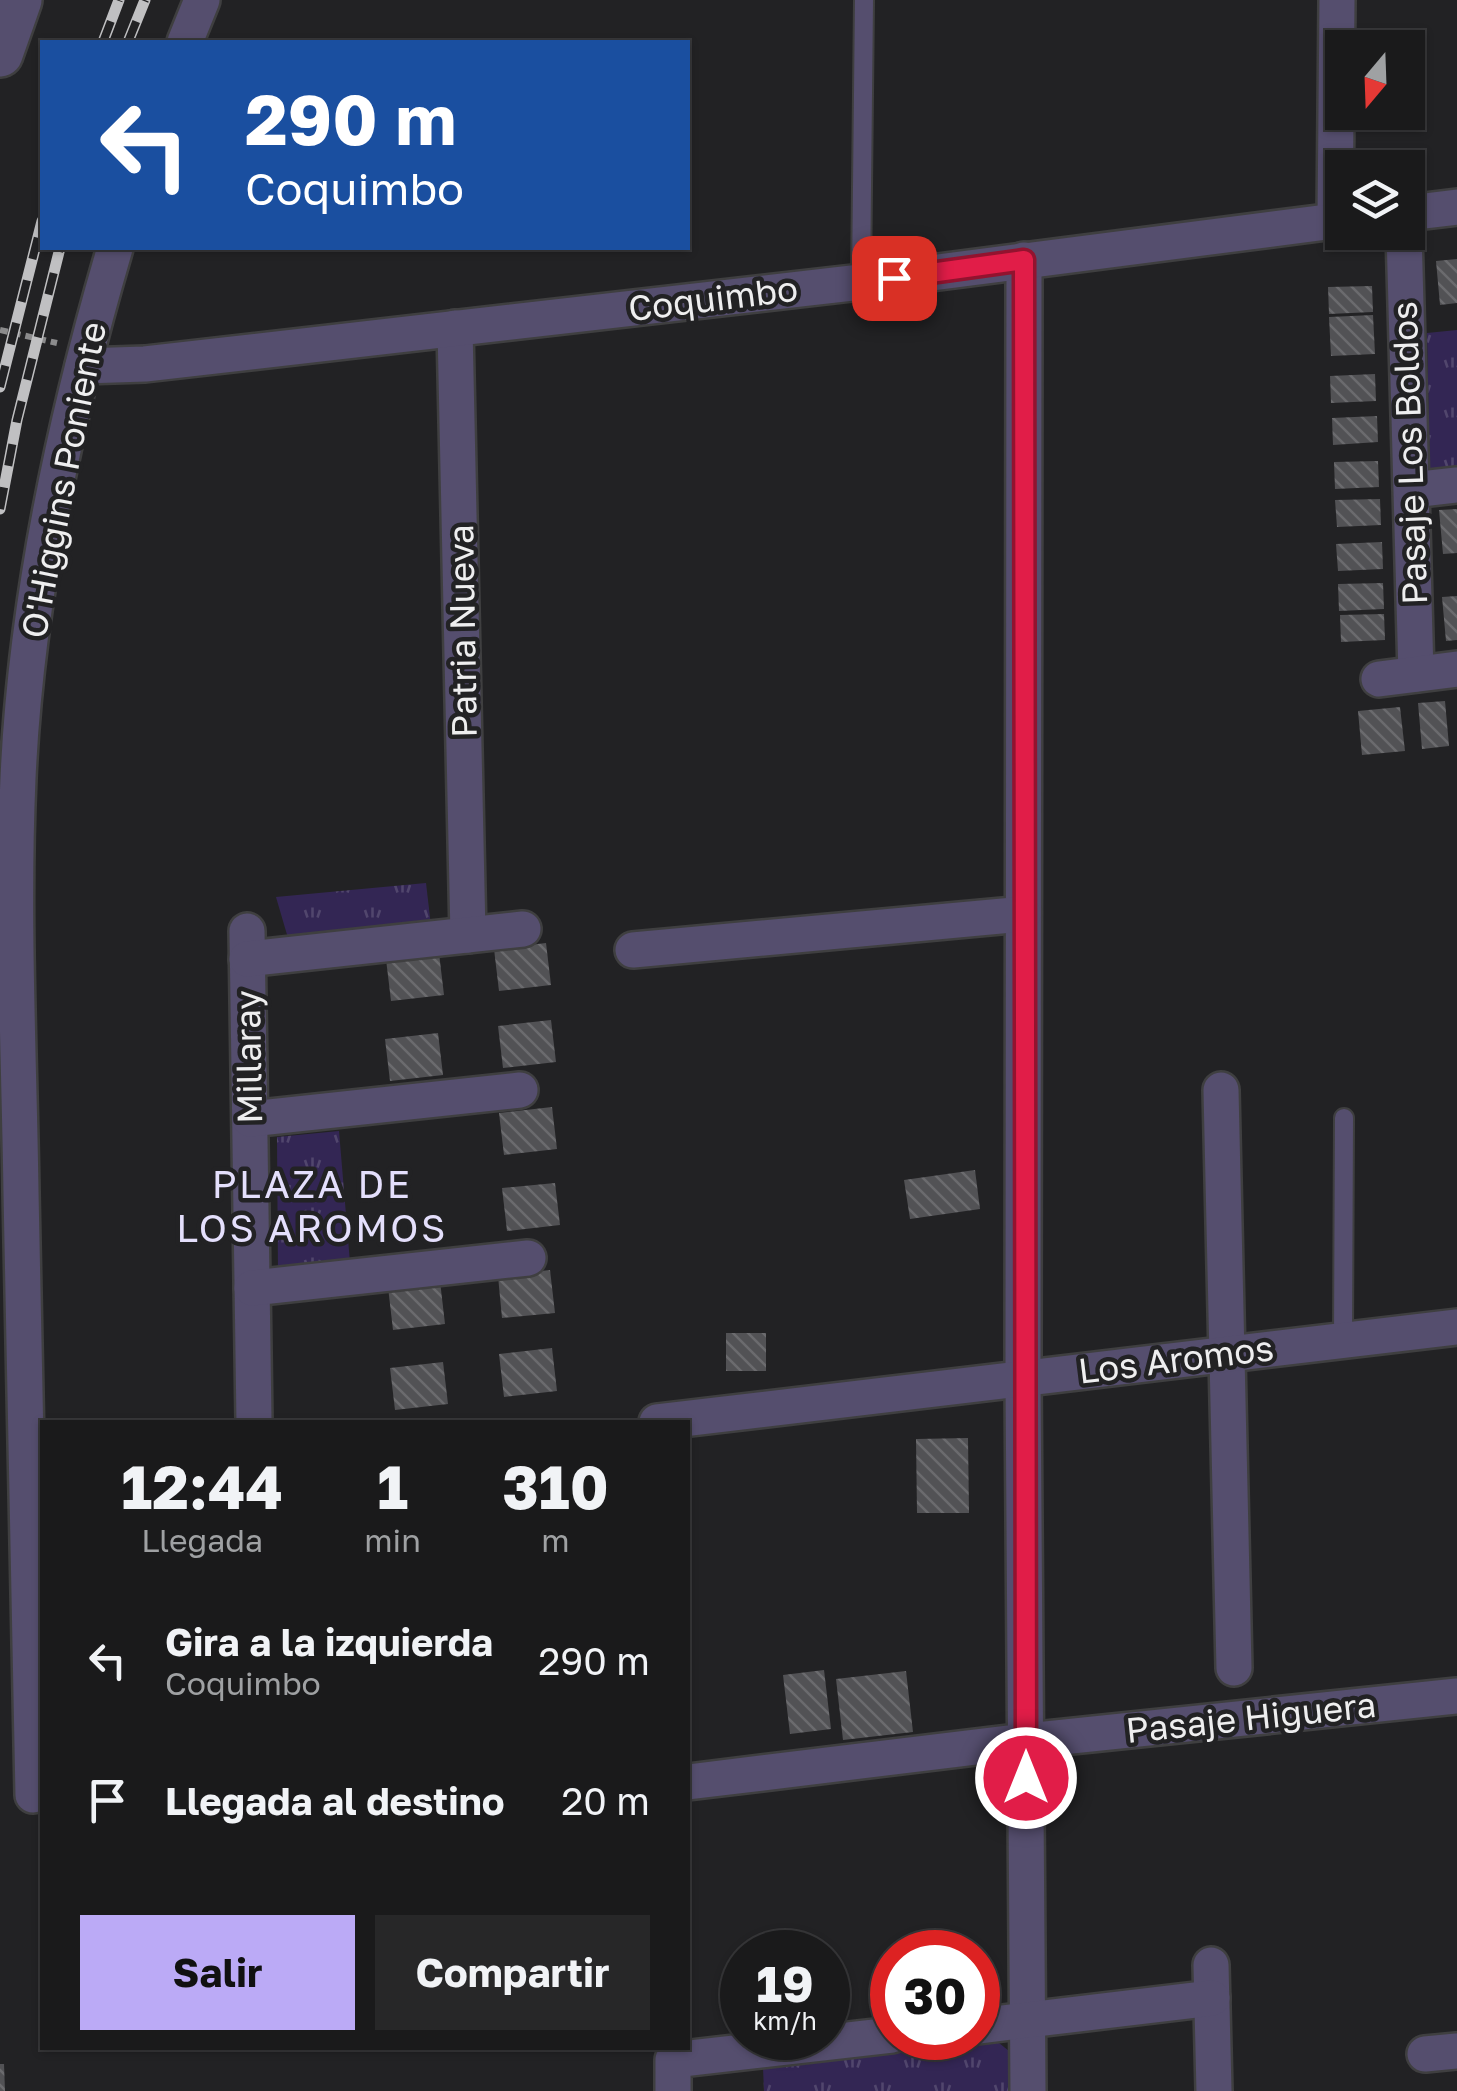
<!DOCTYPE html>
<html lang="es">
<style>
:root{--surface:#1a1a1b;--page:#272728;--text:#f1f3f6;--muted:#9fa1a3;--line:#38383a;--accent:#bbaaf6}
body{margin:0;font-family:"Golos Text",sans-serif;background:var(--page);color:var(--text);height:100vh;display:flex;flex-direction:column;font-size:38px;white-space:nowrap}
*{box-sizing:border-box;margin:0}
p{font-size:32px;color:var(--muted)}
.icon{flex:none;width:55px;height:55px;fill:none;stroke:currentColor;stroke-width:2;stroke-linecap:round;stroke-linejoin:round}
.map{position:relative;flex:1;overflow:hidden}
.panel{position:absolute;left:40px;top:1420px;width:650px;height:630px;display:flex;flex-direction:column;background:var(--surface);border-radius:0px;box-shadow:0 2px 8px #0004,0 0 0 2px var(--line)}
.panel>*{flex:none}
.guide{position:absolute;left:40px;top:40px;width:650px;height:210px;border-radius:0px;box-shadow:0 2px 8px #0004,0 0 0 2px var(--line);background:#1a4fa0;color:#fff;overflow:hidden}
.needle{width:65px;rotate:199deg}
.buttons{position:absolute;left:1325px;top:30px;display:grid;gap:20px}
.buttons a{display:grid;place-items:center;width:100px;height:100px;border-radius:0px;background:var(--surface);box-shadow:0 2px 8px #0004,0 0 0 2px var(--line);font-size:50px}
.speed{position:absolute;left:720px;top:1930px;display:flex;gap:20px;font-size:50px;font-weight:700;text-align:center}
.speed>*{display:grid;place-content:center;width:130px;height:130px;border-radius:50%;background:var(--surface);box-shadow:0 2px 8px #0004,0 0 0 2px var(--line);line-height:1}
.speed small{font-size:25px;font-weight:400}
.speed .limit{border:15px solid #d22;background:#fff;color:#111}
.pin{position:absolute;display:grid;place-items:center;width:85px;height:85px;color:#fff;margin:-42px;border-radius:20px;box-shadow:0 5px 15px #0006}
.me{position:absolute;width:110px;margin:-55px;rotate:0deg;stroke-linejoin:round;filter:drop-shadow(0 0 8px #0008)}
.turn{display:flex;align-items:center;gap:35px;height:210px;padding:0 40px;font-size:45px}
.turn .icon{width:130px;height:130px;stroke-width:2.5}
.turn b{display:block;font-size:70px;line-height:85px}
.eta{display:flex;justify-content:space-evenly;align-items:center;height:170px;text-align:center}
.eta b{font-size:60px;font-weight:700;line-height:70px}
.primary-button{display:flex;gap:20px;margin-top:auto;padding:20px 40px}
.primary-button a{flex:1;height:115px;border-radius:0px;background:var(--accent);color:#111;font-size:40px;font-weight:700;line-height:115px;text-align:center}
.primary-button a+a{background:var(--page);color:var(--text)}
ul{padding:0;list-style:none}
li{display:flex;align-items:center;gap:30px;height:140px;padding:0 40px}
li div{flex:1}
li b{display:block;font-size:38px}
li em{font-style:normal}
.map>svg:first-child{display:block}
</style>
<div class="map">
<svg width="1457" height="2091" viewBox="0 0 1457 2091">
<defs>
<pattern id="grass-tufts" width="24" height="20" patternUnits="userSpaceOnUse" patternTransform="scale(2.5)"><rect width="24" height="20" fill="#332654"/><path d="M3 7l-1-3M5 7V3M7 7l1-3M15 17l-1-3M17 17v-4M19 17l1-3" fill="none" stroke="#51466d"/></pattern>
<pattern id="building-back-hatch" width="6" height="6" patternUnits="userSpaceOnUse" patternTransform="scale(2.5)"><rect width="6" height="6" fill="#525255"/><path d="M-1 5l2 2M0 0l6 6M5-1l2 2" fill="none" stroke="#6b6b6e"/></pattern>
</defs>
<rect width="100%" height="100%" fill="#222224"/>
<g fill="url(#grass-tufts)">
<polygon points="1457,330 1457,469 1430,473 1427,333"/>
<polygon points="426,883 431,926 288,938 276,897"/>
<polygon points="339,1131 350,1263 278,1272 277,1137"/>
<polygon points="994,2039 1009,2051 1008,2091 764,2091 763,2067"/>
</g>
<g fill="url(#building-back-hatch)">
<polygon points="1457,259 1457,303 1440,305 1436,261"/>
<polygon points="1372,286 1373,312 1329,314 1328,287"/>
<polygon points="1373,315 1375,354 1331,356 1329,317"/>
<polygon points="1375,374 1376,401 1331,403 1330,376"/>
<polygon points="1377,416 1378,442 1333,445 1332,418"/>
<polygon points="1378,461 1379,487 1335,489 1334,462"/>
<polygon points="1380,499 1381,525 1337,527 1335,500"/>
<polygon points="1457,509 1457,553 1443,554 1439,510"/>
<polygon points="1382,542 1383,569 1338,571 1336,544"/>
<polygon points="1383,583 1384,609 1339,611 1338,584"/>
<polygon points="1457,596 1457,640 1446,641 1442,597"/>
<polygon points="1384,614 1385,640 1341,642 1340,615"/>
<polygon points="1445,701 1449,746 1422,749 1418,703"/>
<polygon points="1400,707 1405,751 1362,755 1358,711"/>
<polygon points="546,943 551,985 499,991 494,949"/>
<polygon points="439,953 444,995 391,1001 386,959"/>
<polygon points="551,1020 556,1062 503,1068 498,1026"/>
<polygon points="438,1033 443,1075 390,1081 385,1039"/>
<polygon points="552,1107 557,1149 504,1155 499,1113"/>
<polygon points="975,1170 980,1209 910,1219 904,1180"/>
<polygon points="555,1183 560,1225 507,1231 502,1188"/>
<polygon points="550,1270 555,1313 502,1318 498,1276"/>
<polygon points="440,1281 445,1324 393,1330 388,1287"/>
<rect x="726" y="1333" width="40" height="38"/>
<polygon points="552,1348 557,1391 504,1397 499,1354"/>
<polygon points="443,1362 448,1404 395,1410 390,1368"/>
<polygon points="968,1438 969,1513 917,1513 916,1439"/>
<polygon points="824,1670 831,1729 790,1734 783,1675"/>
<polygon points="906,1671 913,1732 843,1740 836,1679"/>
<polygon points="0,2064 4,2064 5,2091 0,2091"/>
</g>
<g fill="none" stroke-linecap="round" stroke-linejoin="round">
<g stroke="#3f3f40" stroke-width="22">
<g id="service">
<polyline points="861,282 864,0"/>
<polyline points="1343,1340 1344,1118"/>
</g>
</g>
<g stroke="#3f3f40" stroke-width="40">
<g id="minor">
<polyline points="185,42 202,0"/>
<polyline points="1408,213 1457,207"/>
<polyline points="1335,221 1337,0"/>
<polyline points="1404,232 1416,674"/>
<polyline points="1024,260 1023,1379 1028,2091"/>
<polyline points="455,328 468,935"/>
<polyline points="83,366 145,364 861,282 1342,220"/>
<polyline points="1412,490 1457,485"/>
<polyline points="1379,679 1457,669"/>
<polyline points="247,931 254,1422"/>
<polyline points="633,950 1023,914"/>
<polyline points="247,959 523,929"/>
<polyline points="1221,1090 1234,1668"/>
<polyline points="250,1119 520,1090"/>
<polyline points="252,1288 528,1258"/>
<polyline points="657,1422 1457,1327"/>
<polyline points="688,1782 1025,1741 1457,1696"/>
<path d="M33,1795c-5,-201 -9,-402 -12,-603 -2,-138 -9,-276 -3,-414 8,-179 47,-360 97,-530"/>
<polyline points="1211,1965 1214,2091"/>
<polyline points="978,2026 1212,1998"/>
<polyline points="1425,2054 1457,2051"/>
<polyline points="673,2091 673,2060 892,2035"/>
</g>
</g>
<g stroke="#3f3f40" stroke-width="50">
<polyline id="tertiary" points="0,54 19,0"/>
</g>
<polyline stroke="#8b8b8c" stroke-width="6" stroke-dasharray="8 5" stroke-linecap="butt" points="0,330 57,343"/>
<use href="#service" stroke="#554e6e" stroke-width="18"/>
<use href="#minor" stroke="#554e6e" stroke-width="35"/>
<use href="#tertiary" stroke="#554e6e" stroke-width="45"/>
<g stroke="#c0c0c2" stroke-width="11">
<g id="rail">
<polyline points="103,42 119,0"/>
<polyline points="128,42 145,0"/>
<polyline points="0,387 42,221"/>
<polyline points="0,509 17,420 60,248"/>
</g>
</g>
<use href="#rail" stroke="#222224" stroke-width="8" stroke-dasharray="22" stroke-linecap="butt"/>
</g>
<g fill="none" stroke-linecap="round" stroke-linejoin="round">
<g stroke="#92132f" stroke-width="25">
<polyline id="route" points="894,278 1024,260 1026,1778"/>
</g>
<use href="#route" stroke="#e11d48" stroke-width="18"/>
</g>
<g text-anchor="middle" stroke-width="9" stroke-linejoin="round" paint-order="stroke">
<g font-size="35" fill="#eeeeef" stroke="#222224">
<text transform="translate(713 299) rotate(-7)" y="12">Coquimbo</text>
<text transform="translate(1410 453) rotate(-92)" y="12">Pasaje Los Boldos</text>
<text transform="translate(64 480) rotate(-79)" y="12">O'Higgins Poniente</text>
<text transform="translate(463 631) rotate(-91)" y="12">Patria Nueva</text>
<text transform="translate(249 1057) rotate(-91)" y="12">Millaray</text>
<text transform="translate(1176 1360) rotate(-7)" y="12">Los Aromos</text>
<text transform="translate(1251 1718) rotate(-6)" y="12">Pasaje Higuera</text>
</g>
<g font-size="38" letter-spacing="2.5" fill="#e4dffc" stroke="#222224">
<text x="312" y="1198">PLAZA DE<tspan x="312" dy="44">LOS AROMOS</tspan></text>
</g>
</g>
</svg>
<div class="buttons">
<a><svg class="needle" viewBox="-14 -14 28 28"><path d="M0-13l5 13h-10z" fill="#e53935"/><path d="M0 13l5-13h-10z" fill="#9fa1a3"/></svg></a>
<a><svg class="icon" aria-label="layers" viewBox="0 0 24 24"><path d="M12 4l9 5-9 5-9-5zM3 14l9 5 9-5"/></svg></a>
</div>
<div class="speed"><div>19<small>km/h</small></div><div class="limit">30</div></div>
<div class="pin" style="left:894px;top:278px;background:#d93025"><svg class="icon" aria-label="arrive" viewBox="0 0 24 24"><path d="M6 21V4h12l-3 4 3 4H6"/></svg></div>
<svg class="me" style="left:1026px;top:1778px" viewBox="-20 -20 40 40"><circle r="17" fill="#e11d48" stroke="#fff" stroke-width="3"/><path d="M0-11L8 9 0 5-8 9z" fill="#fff"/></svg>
<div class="guide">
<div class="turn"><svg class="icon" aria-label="left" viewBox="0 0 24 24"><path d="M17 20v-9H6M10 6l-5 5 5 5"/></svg><div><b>290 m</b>Coquimbo</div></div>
</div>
<section class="panel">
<div class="eta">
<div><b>12:44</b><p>Llegada</p></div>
<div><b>1</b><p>min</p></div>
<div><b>310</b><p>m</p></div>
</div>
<ul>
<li><svg class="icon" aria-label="left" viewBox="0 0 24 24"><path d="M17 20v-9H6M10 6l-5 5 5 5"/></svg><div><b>Gira a la izquierda</b><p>Coquimbo</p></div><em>290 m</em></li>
<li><svg class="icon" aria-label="arrive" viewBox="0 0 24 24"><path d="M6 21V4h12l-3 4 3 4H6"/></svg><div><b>Llegada al destino</b></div><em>20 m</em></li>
</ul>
<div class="primary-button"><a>Salir</a><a>Compartir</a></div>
</section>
</div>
